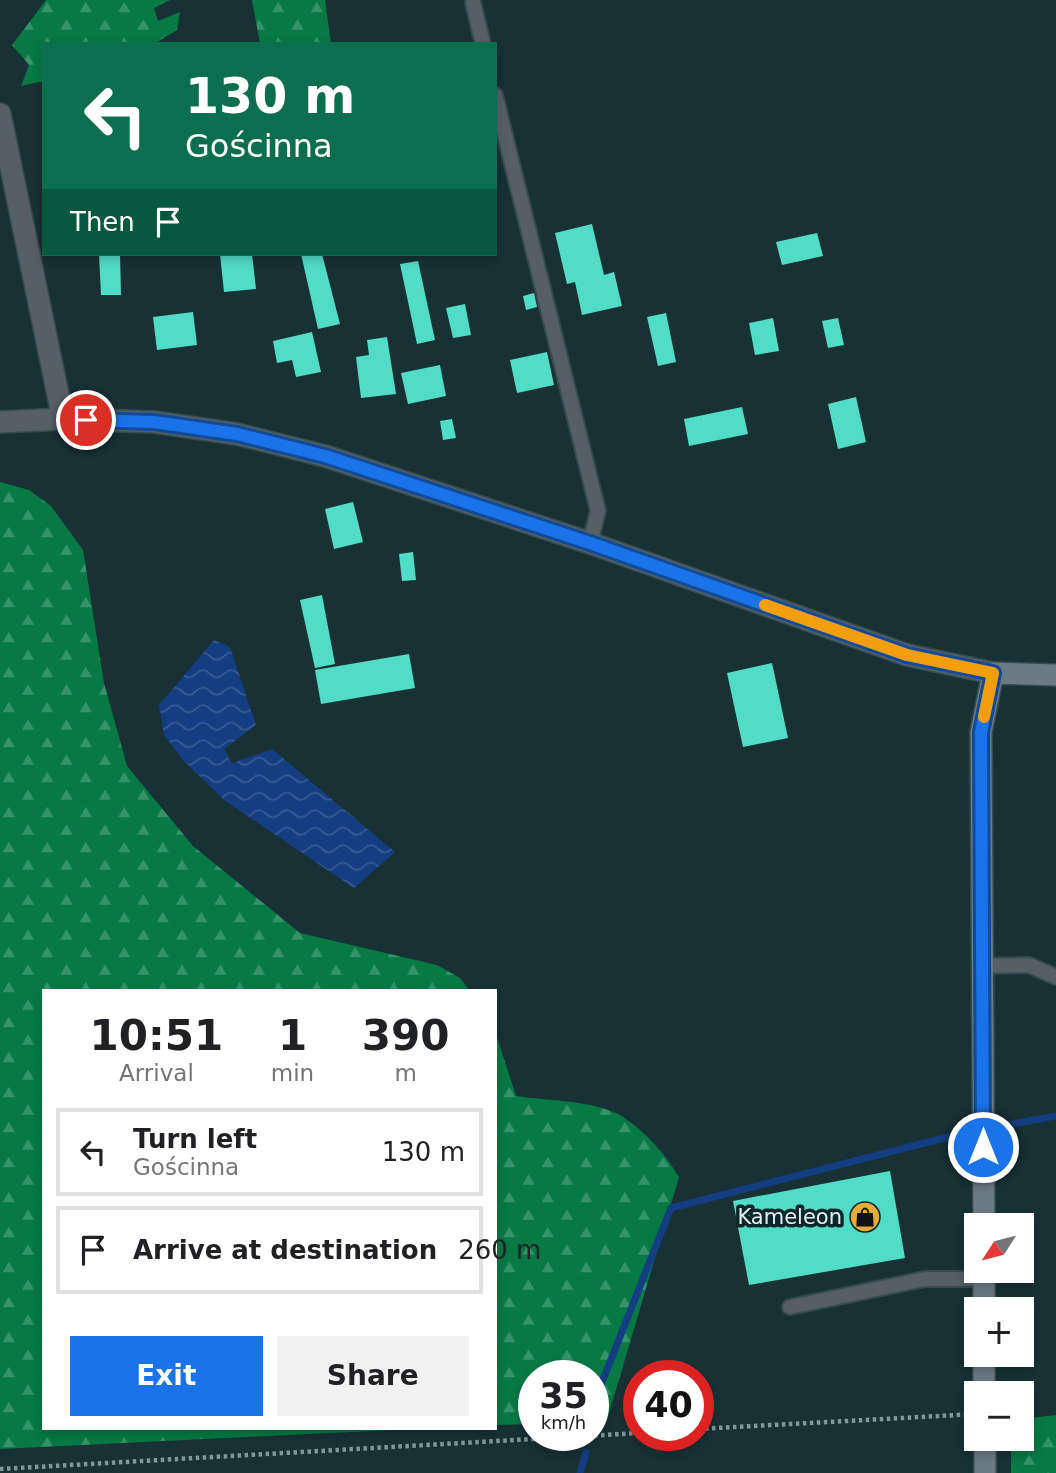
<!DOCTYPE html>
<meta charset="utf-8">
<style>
:root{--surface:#fff;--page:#f2f2f2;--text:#202124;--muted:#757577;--line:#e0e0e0;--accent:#1a73e8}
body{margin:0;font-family:"DejaVu Sans",sans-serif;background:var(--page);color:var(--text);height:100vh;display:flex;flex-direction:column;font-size:26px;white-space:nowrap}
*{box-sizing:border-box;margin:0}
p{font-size:23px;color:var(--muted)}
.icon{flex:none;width:38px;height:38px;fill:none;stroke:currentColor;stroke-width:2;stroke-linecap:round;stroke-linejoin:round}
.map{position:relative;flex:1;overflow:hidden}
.sheet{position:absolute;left:42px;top:989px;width:455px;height:441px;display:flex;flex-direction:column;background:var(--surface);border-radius:0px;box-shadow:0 4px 10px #0003}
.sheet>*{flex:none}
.top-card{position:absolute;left:42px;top:42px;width:455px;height:214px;border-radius:0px;box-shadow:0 4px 10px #0003;background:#0b6e4f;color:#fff;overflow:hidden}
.needle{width:46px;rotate:234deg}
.controls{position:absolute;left:964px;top:1213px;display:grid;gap:14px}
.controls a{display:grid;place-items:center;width:70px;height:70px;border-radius:0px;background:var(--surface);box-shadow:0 4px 10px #0003;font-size:35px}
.speed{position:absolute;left:518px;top:1360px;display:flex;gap:14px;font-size:35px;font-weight:700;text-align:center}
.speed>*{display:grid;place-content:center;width:91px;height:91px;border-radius:50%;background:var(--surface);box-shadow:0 4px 10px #0003;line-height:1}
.speed small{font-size:18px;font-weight:400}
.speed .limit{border:10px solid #d22;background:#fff;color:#111}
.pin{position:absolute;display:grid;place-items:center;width:60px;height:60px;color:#fff;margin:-30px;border:4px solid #fff;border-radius:50%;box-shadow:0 2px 7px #0007}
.me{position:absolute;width:77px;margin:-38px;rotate:0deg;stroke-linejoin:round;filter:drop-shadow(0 0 5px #0008)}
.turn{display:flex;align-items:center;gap:24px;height:147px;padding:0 28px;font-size:32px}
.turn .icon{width:91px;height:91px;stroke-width:2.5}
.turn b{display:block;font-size:49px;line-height:60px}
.then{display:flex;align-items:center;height:66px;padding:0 28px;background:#0003;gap:14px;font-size:26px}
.eta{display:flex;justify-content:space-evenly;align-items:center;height:119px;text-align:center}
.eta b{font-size:42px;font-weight:700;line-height:49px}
.button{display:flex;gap:14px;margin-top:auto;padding:14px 28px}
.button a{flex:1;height:80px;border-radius:0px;background:var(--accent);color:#fff;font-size:28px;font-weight:700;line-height:80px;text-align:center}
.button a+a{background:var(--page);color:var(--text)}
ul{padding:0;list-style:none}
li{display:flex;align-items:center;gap:21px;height:88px;margin:0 14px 10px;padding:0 14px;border:4px solid var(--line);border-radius:0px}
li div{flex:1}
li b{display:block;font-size:26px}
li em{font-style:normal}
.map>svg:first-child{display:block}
</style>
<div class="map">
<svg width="1056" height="1473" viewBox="0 0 1056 1473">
<defs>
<pattern id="forest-firs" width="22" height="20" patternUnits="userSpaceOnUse" patternTransform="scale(1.75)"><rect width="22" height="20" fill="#067944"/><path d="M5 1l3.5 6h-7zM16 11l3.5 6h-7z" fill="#369369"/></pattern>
<pattern id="water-waves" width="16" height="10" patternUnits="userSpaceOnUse" patternTransform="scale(1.75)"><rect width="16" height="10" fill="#143e81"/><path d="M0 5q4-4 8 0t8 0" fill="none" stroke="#365a93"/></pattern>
</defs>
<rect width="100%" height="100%" fill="#173135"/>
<g fill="url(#forest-firs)">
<polygon points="46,0 170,0 154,8 158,21 180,12 177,30 154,44 44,44 44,81 21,86 29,65 12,45"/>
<polygon points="252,0 325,0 331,44 260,44"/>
<polygon points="0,482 29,490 51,506 83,550 104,683 127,766 193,846 300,933 437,965 460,978 469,990 44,990 44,1428 434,1428 0,1449"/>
<path d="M495,1031l21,65c31,5 81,4 107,21 23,15 42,37 56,60l-72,243 -14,1v-45h-59v48l-39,1z"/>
<polygon points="1056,1415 1056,1473 1011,1473 1011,1439 1022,1438 1022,1419"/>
</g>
<polygon fill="url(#water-waves)" points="214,640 230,647 256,725 224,749 232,763 272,749 395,852 354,888 224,800 183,760 164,735 159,705"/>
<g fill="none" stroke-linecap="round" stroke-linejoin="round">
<g stroke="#143e81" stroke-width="7">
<polyline points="1012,1124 1056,1116"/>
<polyline points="593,1405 671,1208 956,1135"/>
<polyline points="580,1473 586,1452"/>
</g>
</g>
<g fill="#51dcc7">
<polygon points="592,224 604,275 614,272 622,306 582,315 575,282 567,284 555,233"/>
<polygon points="817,233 823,256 782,265 776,242"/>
<polygon points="99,254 120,254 121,295 101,295"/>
<polygon points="220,254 252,254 256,289 224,292"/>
<polygon points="301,254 322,254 340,324 318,329"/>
<polygon points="418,261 435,340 417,344 400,264"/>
<polygon points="534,293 537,307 526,310 523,296"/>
<polygon points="465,304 471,335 453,338 446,308"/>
<polygon points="193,312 197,345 157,350 153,317"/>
<polygon points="666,313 676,362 658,366 647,317"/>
<polygon points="773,318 779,351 755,355 749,323"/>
<polygon points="838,318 844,345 828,348 822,321"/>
<polygon points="312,332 321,372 296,377 292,360 277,363 273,341"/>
<polygon points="387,337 396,394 361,398 356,357 369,355 367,340"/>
<polygon points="547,352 554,385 517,393 510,360"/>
<polygon points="440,365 446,396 408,404 401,373"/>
<polygon points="856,397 866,442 838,449 828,404"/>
<polygon points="742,407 748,434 689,446 684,419"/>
<polygon points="452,419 456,438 443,440 440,421"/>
<polygon points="353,502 363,542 334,549 325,509"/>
<polygon points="413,552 416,580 402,581 399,554"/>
<polygon points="322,595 335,664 315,668 300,600"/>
<polygon points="409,654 415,688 321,704 315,670"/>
<polygon points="772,663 788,738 743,747 727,673"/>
<polygon points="890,1171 905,1258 749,1285 733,1201"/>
</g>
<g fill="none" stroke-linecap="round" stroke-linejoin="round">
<g stroke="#344c50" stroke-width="18">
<g id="lane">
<polyline points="473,3 483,44"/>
<polyline points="495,95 598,511 590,543"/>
<polyline points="982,966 1029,965 1056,977"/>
<polyline points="790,1307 925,1279 984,1279"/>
</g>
</g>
<g stroke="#344c50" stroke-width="24">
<g id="street">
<polyline points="0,114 63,419"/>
<polyline points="0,422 63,419 154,422 237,434 325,456 590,543 907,655 993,673"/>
</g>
</g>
<g stroke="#344c50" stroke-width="24">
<g id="secondary">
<polyline points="984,1225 981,732 993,673 1056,675"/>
<polyline points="984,1270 984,1309"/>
<polyline points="984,1354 984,1393"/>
<polyline points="985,1438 985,1473"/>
</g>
</g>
<g stroke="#83979b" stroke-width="4.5" stroke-dasharray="3.5 3.5" stroke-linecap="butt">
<polyline points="698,1429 976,1414"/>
<polyline points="0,1469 639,1433"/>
</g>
<use href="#lane" stroke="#555f64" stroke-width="14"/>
<use href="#street" stroke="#555f64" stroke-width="21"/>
<use href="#secondary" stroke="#6b7a83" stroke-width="21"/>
</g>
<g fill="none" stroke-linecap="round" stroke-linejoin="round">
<g stroke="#114b97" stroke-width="18">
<polyline id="route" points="86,420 154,422 237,434 325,456 590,543 907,655 993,673 981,732 983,1147"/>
</g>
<use href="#route" stroke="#1a73e8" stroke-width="12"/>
<polyline stroke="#f59e0b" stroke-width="12" points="765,605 907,655 993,673 984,717"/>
</g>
<defs>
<g id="shop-disc" transform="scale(1.575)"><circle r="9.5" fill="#eba93a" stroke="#0c272b"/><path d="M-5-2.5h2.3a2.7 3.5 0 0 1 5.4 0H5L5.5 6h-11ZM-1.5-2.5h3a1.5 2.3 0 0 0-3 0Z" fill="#111"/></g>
</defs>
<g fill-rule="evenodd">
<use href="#shop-disc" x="865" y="1217"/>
</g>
<g text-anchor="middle" stroke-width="7" stroke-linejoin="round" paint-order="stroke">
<g font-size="21" fill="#e3f2f5" stroke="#0c272b" text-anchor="end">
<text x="842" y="1224">Kameleon</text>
</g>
</g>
</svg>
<div class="controls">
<a><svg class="needle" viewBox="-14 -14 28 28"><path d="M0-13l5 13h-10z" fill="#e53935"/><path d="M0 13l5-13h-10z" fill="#757577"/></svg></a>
<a>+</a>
<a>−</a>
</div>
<div class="speed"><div>35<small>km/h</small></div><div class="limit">40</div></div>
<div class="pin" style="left:86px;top:420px;background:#d93025"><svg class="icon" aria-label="arrive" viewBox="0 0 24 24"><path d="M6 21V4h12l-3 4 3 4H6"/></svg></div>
<svg class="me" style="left:983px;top:1147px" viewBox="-20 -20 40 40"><circle r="17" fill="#1a73e8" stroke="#fff" stroke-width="3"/><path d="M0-11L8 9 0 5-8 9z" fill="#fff"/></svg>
<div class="top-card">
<div class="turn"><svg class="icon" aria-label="left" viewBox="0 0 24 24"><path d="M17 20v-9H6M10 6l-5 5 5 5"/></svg><div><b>130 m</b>Gościnna</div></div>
<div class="then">Then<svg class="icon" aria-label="arrive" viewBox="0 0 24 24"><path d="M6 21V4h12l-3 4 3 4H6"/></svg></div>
</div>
<section class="sheet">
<div class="eta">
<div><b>10:51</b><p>Arrival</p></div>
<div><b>1</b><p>min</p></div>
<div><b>390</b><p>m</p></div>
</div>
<ul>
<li><svg class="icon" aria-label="left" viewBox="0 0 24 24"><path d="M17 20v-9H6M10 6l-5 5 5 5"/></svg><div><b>Turn left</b><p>Gościnna</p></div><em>130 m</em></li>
<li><svg class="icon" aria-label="arrive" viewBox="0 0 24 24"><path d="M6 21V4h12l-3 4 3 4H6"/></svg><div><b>Arrive at destination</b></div><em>260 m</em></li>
</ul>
<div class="button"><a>Exit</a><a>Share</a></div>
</section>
</div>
